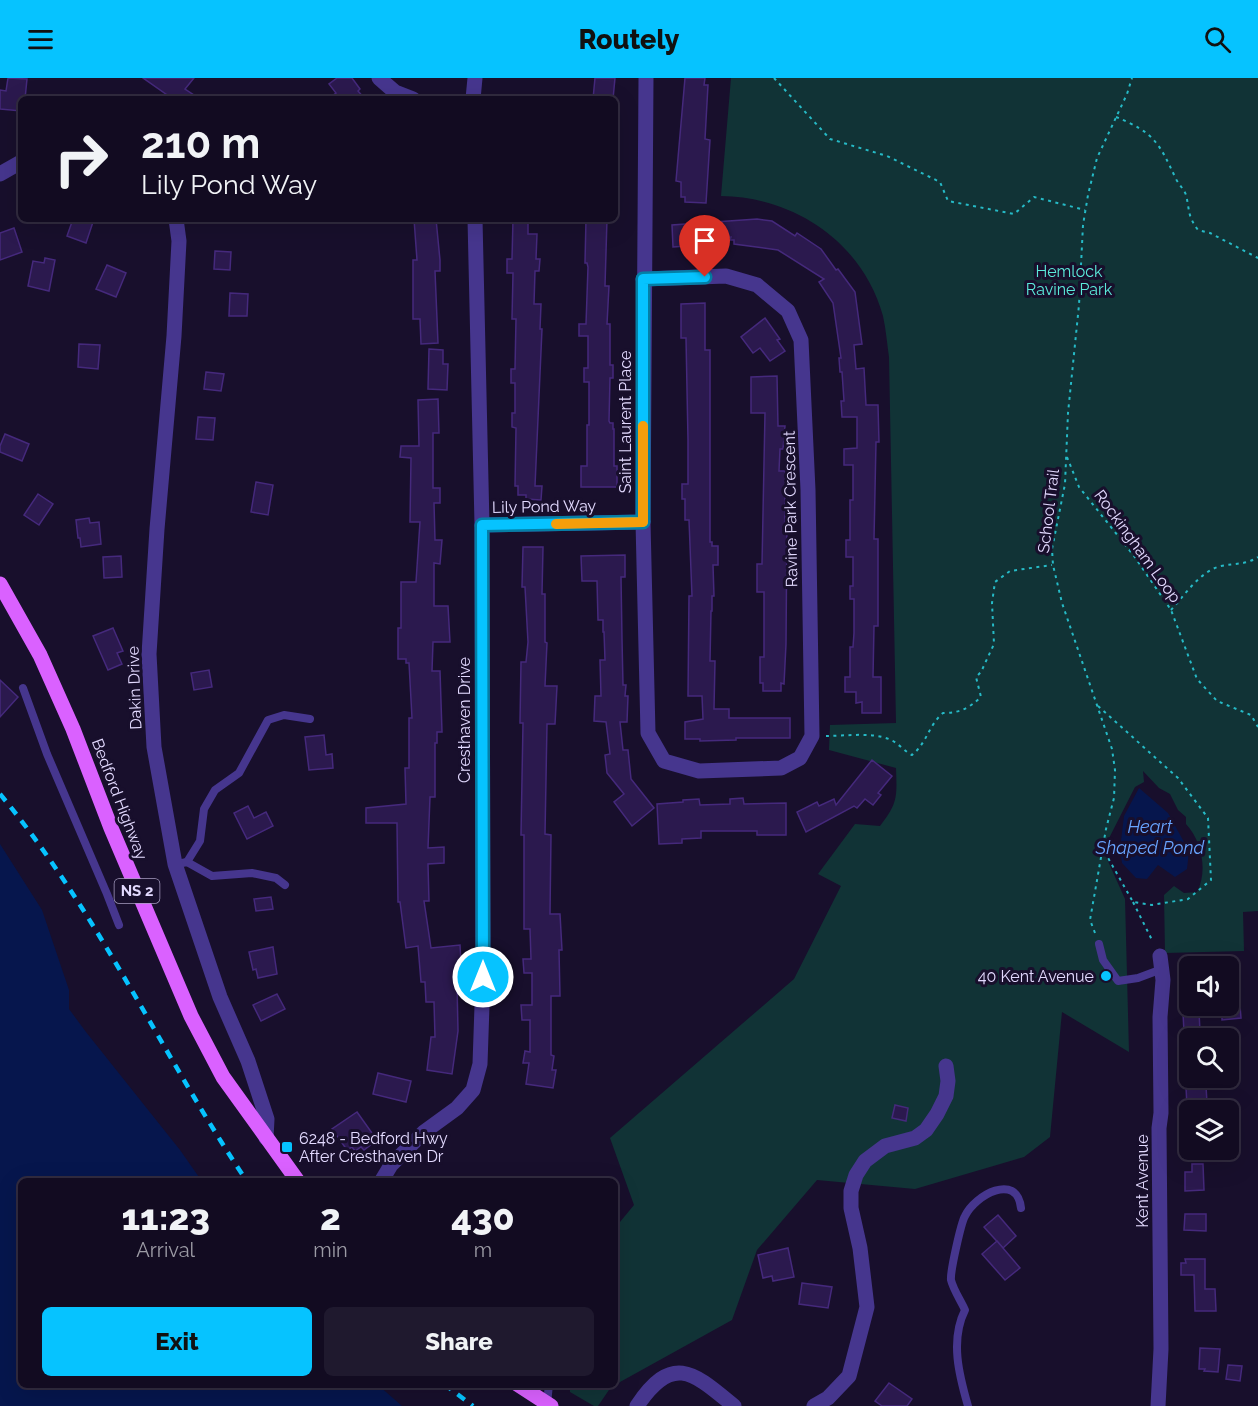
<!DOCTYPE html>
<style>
:root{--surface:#120b21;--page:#1f192e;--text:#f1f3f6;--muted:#9c9ba5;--line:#312b3f;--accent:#06c3ff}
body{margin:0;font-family:Raleway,sans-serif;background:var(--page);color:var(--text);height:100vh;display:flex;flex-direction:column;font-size:22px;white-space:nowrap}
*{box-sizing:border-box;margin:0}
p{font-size:20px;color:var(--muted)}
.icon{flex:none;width:33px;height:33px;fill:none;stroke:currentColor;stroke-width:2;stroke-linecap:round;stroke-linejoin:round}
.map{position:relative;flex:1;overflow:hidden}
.panel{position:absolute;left:18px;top:1100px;width:600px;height:210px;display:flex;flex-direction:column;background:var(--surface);border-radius:9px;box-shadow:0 6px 24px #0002,0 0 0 2px var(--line)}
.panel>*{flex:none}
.banner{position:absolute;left:18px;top:18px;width:600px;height:126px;border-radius:9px;box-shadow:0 6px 24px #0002,0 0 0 2px var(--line);background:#120b21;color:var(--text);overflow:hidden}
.tools{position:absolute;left:1179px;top:878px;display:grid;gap:12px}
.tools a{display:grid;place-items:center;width:60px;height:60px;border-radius:9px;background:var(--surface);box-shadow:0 6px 24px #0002,0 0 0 2px var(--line);font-size:30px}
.pin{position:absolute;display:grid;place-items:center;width:51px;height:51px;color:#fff;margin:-62px -26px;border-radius:50% 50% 50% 0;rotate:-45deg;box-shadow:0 0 6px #0007}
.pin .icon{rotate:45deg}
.me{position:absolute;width:66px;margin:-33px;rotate:0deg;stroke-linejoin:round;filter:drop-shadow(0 0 4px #0008)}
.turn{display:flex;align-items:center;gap:21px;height:126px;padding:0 24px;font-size:27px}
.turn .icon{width:78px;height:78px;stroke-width:2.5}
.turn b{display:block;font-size:42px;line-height:51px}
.eta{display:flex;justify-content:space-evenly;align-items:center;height:102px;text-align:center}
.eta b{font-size:36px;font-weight:800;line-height:42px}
.cta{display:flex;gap:12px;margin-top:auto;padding:12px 24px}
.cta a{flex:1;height:69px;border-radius:9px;background:var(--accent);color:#111;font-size:24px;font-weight:800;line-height:69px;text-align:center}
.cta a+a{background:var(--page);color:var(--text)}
header{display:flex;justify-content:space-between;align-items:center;height:78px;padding:0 24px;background:var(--accent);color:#111;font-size:27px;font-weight:800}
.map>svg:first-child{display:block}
</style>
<header><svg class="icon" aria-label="menu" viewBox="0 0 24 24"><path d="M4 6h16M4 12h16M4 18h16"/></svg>Routely<svg class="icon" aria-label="search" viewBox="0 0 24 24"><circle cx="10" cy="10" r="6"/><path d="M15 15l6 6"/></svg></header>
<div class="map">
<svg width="1258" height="1328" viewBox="0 0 1258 1328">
<rect width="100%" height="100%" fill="#180f2c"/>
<path fill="#113336" d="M731,0h527v833l-15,1 1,39 -79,2 -1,-58 10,-9 10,7 13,-1c11,-21 5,-51 -11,-68v-7l-8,-7 -8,-16 -11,-6 -16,-17 1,11 -9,5 -32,63 22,49 4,153 -67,-40 -12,125 -26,20 -109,32 -98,-9 -60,70 -25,70 -121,67 -13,19h-4l-24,-14v-7l45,-1v-156l19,-23 -24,-67 184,-159 47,-93 -23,-12 37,-50 25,2c18,-23 17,-29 16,-58l-67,-18 1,-25 66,-2 -7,-366c-2,-14 -3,-27 -6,-41 -20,-73 -88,-119 -162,-120z"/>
<g fill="#06164d">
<polygon points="1139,710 1168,735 1189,773 1187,791 1175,799 1158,787 1147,801 1136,800 1122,785 1120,771 1124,738"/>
<polygon points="0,766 42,832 69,912 69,931 86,954 180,1072 201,1102 21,1102 21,1306 378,1307 402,1328 0,1328"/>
</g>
<g fill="#2b194e" stroke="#45297c" stroke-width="1.5">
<polygon points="8,0 27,1 25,21 21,21 21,33 0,31 0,12 6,13"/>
<polygon points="143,0 194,0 185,11 200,21 173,21"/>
<polygon points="337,0 352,0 360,11 358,13 365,21 328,21 336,15 329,6"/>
<polygon points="595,0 615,0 613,21 593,21"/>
<polygon points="685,0 705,0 704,7 708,7 705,61 710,62 706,125 685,124 685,119 681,119 681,104 676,103"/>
<polygon points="73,141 94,141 86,165 67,158"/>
<polygon points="414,141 436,141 440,182 440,193 435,193 438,265 421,266 420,241 413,241 413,182 417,182"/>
<polygon points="513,141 528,141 528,156 537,156 536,181 540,181 539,193 535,193 534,226 541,226 540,251 542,251 535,408 542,408 541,422 526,421 526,417 518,417 518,408 515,408 516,350 512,349 512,335 515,335 515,305 511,305 511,291 515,291 516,241 512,241 513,195 507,195 507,181 512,181"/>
<polygon points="586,141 607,141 605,208 609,208 607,246 610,246 610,287 613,287 613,300 610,300 609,343 610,345 613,345 613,351 614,351 614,388 617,388 617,409 581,409 581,388 587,388 587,347 589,347 589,304 584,304 584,290 588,290 588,258 579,258 579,246 586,246 588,189 587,185 585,185"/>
<polygon points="757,141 772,143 795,158 797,155 821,171 836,192 838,191 855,214 862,266 854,267 856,291 864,290 866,327 878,327 879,364 876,364 874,461 878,461 878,548 874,548 873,599 881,599 881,635 862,635 862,624 856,625 856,614 845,614 845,599 850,599 850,569 853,569 854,555 854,521 850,521 850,508 853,508 853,479 846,479 846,462 850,462 850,422 853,422 853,387 844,387 844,371 857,370 857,339 842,339 841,323 844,323 842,294 840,294 839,280 841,280 833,225 819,204 824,201 778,172 734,166 734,162 730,162 731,159 703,161 703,167 673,169 672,147"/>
<polygon points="14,150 22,174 0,182 0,155"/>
<polygon points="215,173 231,174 230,192 214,191"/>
<polygon points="45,180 55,182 49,213 28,208 33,183 44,185"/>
<polygon points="107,187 126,195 116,219 96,211"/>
<polygon points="230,215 248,216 247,238 229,238"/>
<polygon points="705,225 705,272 710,272 710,464 712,464 712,468 718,468 718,487 713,487 714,518 712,518 712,533 711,533 710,583 715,583 714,631 729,631 729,640 790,640 790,660 736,660 736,662 700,663 700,661 685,661 685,644 703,641 702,618 688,618 689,518 692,518 689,442 685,442 685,421 682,421 682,406 688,406 688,362 686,260 681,260 681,226"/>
<polygon points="765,240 780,261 777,262 785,273 770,283 760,270 753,275 741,259"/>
<polygon points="79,266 100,267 98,291 78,289"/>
<polygon points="429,271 443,272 443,286 448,286 447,312 428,311"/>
<polygon points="206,294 224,296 221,313 204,311"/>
<polygon points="777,298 778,348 785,348 783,371 780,371 779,393 785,393 785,443 787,443 786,566 784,606 781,605 781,613 763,613 763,605 760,605 760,579 764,579 764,514 757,514 757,486 762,486 765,335 751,335 751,299"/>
<polygon points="438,321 439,355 433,355 433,410 440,410 440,425 434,425 435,462 442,462 440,486 434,485 434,528 448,528 450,564 433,564 432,593 440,593 442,654 437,654 437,665 435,665 435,719 430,719 428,770 444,769 444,785 428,786 429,823 424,823 431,870 460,867 462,905 457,905 458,953 452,996 427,992 431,959 435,959 434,924 426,924 425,904 421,904 418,868 406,870 400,824 398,824 397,745 366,745 366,730 406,726 405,690 409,690 409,640 412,640 409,585 406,585 406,581 398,581 398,550 401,550 401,504 416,504 420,444 410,444 411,380 400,379 401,368 419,368 418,322"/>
<polygon points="198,339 215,340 213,362 196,361"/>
<polygon points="5,356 29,366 22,383 0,374 0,368"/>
<polygon points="256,404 273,407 268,437 251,434"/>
<polygon points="38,416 53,426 39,447 24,437"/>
<polygon points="89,440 90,445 99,444 101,466 81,469 80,460 78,460 76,442"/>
<polygon points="523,469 543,469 542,516 545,516 545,564 547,565 545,608 557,608 555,646 547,646 545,756 551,757 550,836 560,836 562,872 559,872 560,918 551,918 551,977 554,978 552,992 556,992 553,1010 526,1006 529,985 523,985 525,973 530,974 530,942 522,942 521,927 532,927 532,895 524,895 523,881 531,881 530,851 524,851 524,757 521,757 523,645 520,645 521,584 526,584 528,564 525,509 522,509"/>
<polygon points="625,477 625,499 621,499 622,561 623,607 626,607 625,618 628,618 627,644 620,644 623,672 628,672 631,701 654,730 632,748 614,724 624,716 607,695 605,677 610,676 606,644 594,643 595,618 601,618 600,582 605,582 604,554 603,554 603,542 598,542 597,503 582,503 581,478"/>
<polygon points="121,478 122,499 104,500 103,479"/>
<polygon points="113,550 123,573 117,575 122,586 108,592 93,558"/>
<polygon points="209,592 212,609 194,612 191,595"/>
<polygon points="0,602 18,619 0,639"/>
<polygon points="324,657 326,677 332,676 333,690 309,692 305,659"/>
<polygon points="872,682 892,698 878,715 881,717 873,727 865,721 857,730 854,728 806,754 797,734 817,724 819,728 834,721 836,727"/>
<polygon points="743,720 744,726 786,725 786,757 757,757 757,753 701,753 701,760 682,761 682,765 659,766 657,726 683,724 683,722 699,721 700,727 730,726 730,721"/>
<polygon points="248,728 254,740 266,734 273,748 247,761 234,735"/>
<polygon points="271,819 273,831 256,833 254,821"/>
<polygon points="273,869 277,896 258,900 256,891 253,892 249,874"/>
<polygon points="1190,889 1190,920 1179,920 1178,890"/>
<polygon points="277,916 285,931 261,943 253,927"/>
<polygon points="1240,928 1241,940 1222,942 1222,929"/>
<polygon points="1199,934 1200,953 1184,954 1183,935"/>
<polygon points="378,995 411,1003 406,1024 373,1016"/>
<polygon points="1206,1008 1207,1025 1187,1029 1186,1009"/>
<polygon points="895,1027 908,1030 906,1043 892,1040"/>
<polygon points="357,1034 377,1062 364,1072 361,1069 355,1073 352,1069 347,1072 332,1051"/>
<polygon points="1192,1086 1203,1086 1204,1112 1185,1113 1185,1094 1192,1094"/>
<polygon points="1185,1136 1206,1136 1206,1153 1184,1152"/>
<polygon points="998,1137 1016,1158 1003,1170 984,1149"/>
<polygon points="997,1163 1020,1190 1005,1202 982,1176"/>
<polygon points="788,1170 794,1199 773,1203 772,1198 763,1200 758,1177"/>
<polygon points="1185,1181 1205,1181 1205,1211 1215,1211 1216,1233 1195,1233 1194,1197 1181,1197 1181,1185 1186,1185"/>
<polygon points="802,1205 832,1209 828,1230 799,1226"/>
<polygon points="1200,1270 1220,1271 1218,1294 1204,1293 1205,1291 1199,1291"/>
<polygon points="1228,1287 1242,1288 1240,1303 1226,1301"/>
<polygon points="889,1305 912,1321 907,1328 882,1328 875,1323"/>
</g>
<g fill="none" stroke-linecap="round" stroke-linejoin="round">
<g stroke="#26bac6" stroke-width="2" stroke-dasharray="3 4.5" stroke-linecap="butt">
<polyline points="774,0 830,61 887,78 940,104 948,123 1014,136 1034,119 1085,132"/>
<path d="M1116,39c39,16 43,26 60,62 3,6 8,10 10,16 4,16 1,20 12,35l12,3 48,25"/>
<polyline points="1067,379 1079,409 1134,478 1171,532 1197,601 1217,623 1251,637 1258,649"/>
<path d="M1171,532c14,-15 29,-39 50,-44 14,-3 25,-1 37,-9"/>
<polyline points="1098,628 1178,700 1208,740 1211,802 1188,821 1152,827 1133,824 1103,771"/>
<path d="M826,658c20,0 44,-4 63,3 8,3 15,12 23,16 15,-12 16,-29 31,-42 17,0 26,-5 38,-16l-5,-20 5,-5 13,-28 -2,-41 3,-21 15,-11 42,-6"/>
<polyline points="1133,824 1153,864"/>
<polyline points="1095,855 1090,842 1106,751 1114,720 1115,692 1112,671 1062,525 1053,487 1052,471 1065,406 1068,335 1079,227 1083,147 1088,117 1097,80 1127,16 1132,0"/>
</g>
<g stroke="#46368e" stroke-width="8">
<polyline points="23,610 47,676 107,816 119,847"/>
<polyline points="187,784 200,763 204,731 215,712 239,695 268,642 284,637 310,641"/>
<polyline points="182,785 187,784 212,798 252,795 276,800 285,807"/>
<polyline points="1099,866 1103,882 1118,903 1138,900 1162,891"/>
<polyline points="547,1326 549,1306"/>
<path d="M968,1328c-9,-31 -18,-66 -3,-96 -4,-9 -12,-21 -14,-30 -1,-8 10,-57 14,-64 10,-21 52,-44 56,-8"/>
</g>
<g stroke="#46368e" stroke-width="15">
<polyline points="379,0 395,14 413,21"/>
<polyline points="473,21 475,0"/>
<polyline points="0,96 21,84"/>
<polyline points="176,141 179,163 174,258 157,451 149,576 154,669 175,786 220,919 248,983 267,1041 266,1060"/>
<polyline points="643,201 726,198 757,207 788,233 801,262 808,412 812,658 800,680 781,690 699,693 664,683 648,655 643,444 646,0"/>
<polyline points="482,447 643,444"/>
<polyline points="382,1102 391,1087 424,1054 457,1030 473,1012 480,986 483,899 482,447 475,141"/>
<path d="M637,1328c36,-54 57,-33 97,0"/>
<polyline points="814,1328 828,1320 849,1298 867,1229 860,1170 851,1130 851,1113 856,1097 865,1083 885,1068 915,1060 926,1052 937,1036 946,1018 948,1003 946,988"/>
<polyline points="1158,1328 1161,1271 1159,1050 1161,1035 1160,939 1163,902 1160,878"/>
</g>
<g stroke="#da61ff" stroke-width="15">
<polyline points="0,506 40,577 73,651 111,750 191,938 223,999 297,1102"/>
<polyline points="517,1306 551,1328"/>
</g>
<g stroke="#06c3ff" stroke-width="4.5" stroke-dasharray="9 8" stroke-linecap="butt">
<path d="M0,716c98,118 161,259 246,386"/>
<polyline points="444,1306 473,1328"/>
</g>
</g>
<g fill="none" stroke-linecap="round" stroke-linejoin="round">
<g stroke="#047fa6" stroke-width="15">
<polyline id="route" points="483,899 482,447 643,444 643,201 705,199"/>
</g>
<use href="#route" stroke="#06c3ff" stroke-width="10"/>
<polyline stroke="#f59e0b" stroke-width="10" points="556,446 643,444 643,348"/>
</g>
<g fill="#06c3ff" stroke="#180f2c" stroke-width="2">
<circle cx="1106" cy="898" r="6"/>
<rect x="281" y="1063" width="12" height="12" rx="3"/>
</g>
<g text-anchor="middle" stroke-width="6" stroke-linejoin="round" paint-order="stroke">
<rect fill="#180f2c" stroke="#a69dc0" stroke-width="1.5" x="114.5" y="801" width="45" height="24" rx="4.5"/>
<g font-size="15" font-weight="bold" fill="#e3daff">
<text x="137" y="818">NS 2</text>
</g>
<g font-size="16" fill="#5beada" stroke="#180f2c">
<text x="1069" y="199">Hemlock<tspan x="1069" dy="18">Ravine Park</tspan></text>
</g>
<g font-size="16" fill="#e3daff" stroke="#180f2c">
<text transform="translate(625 344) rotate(-90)" y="6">Saint Laurent Place</text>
<text transform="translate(544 428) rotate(-1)" y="6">Lily Pond Way</text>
<text transform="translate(790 431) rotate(-91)" y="6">Ravine Park Crescent</text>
<text transform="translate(1048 433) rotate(-83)" y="6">School Trail</text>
<text transform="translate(1138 468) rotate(54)" y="6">Rockingham Loop</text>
<text transform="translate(134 610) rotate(-92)" y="6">Dakin Drive</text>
<text transform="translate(464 642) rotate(-90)" y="6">Cresthaven Drive</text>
<text transform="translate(120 721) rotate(69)" y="6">Bedford Highway</text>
<text transform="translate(1142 1103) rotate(-90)" y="6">Kent Avenue</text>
</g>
<g font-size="16" fill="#e3daff" stroke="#180f2c" text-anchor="end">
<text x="1094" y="904">40 Kent Avenue</text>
<text x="299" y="1066" text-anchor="start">6248 - Bedford Hwy<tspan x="299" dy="18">After Cresthaven Dr</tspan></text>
</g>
<g font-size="18" font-style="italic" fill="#68a4ff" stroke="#180f2c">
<text x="1150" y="755">Heart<tspan x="1150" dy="21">Shaped Pond</tspan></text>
</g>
</g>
</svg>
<div class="tools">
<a><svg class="icon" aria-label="sound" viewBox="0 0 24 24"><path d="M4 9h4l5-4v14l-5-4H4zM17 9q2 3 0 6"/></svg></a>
<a><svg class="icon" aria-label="search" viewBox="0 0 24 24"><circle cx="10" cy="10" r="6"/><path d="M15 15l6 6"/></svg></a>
<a><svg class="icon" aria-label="layers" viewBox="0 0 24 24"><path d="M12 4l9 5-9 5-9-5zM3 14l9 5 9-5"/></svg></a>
</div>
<div class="pin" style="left:705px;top:199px;background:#d93025"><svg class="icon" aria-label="arrive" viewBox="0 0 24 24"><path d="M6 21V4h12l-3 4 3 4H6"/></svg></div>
<svg class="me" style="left:483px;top:899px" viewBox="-20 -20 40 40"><circle r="17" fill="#06c3ff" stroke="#fff" stroke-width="3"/><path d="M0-11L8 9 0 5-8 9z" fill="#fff"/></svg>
<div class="banner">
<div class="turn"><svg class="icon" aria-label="right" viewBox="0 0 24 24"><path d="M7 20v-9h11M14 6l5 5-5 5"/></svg><div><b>210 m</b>Lily Pond Way</div></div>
</div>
<section class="panel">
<div class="eta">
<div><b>11:23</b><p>Arrival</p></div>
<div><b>2</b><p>min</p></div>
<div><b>430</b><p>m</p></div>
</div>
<div class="cta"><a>Exit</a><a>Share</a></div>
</section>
</div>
